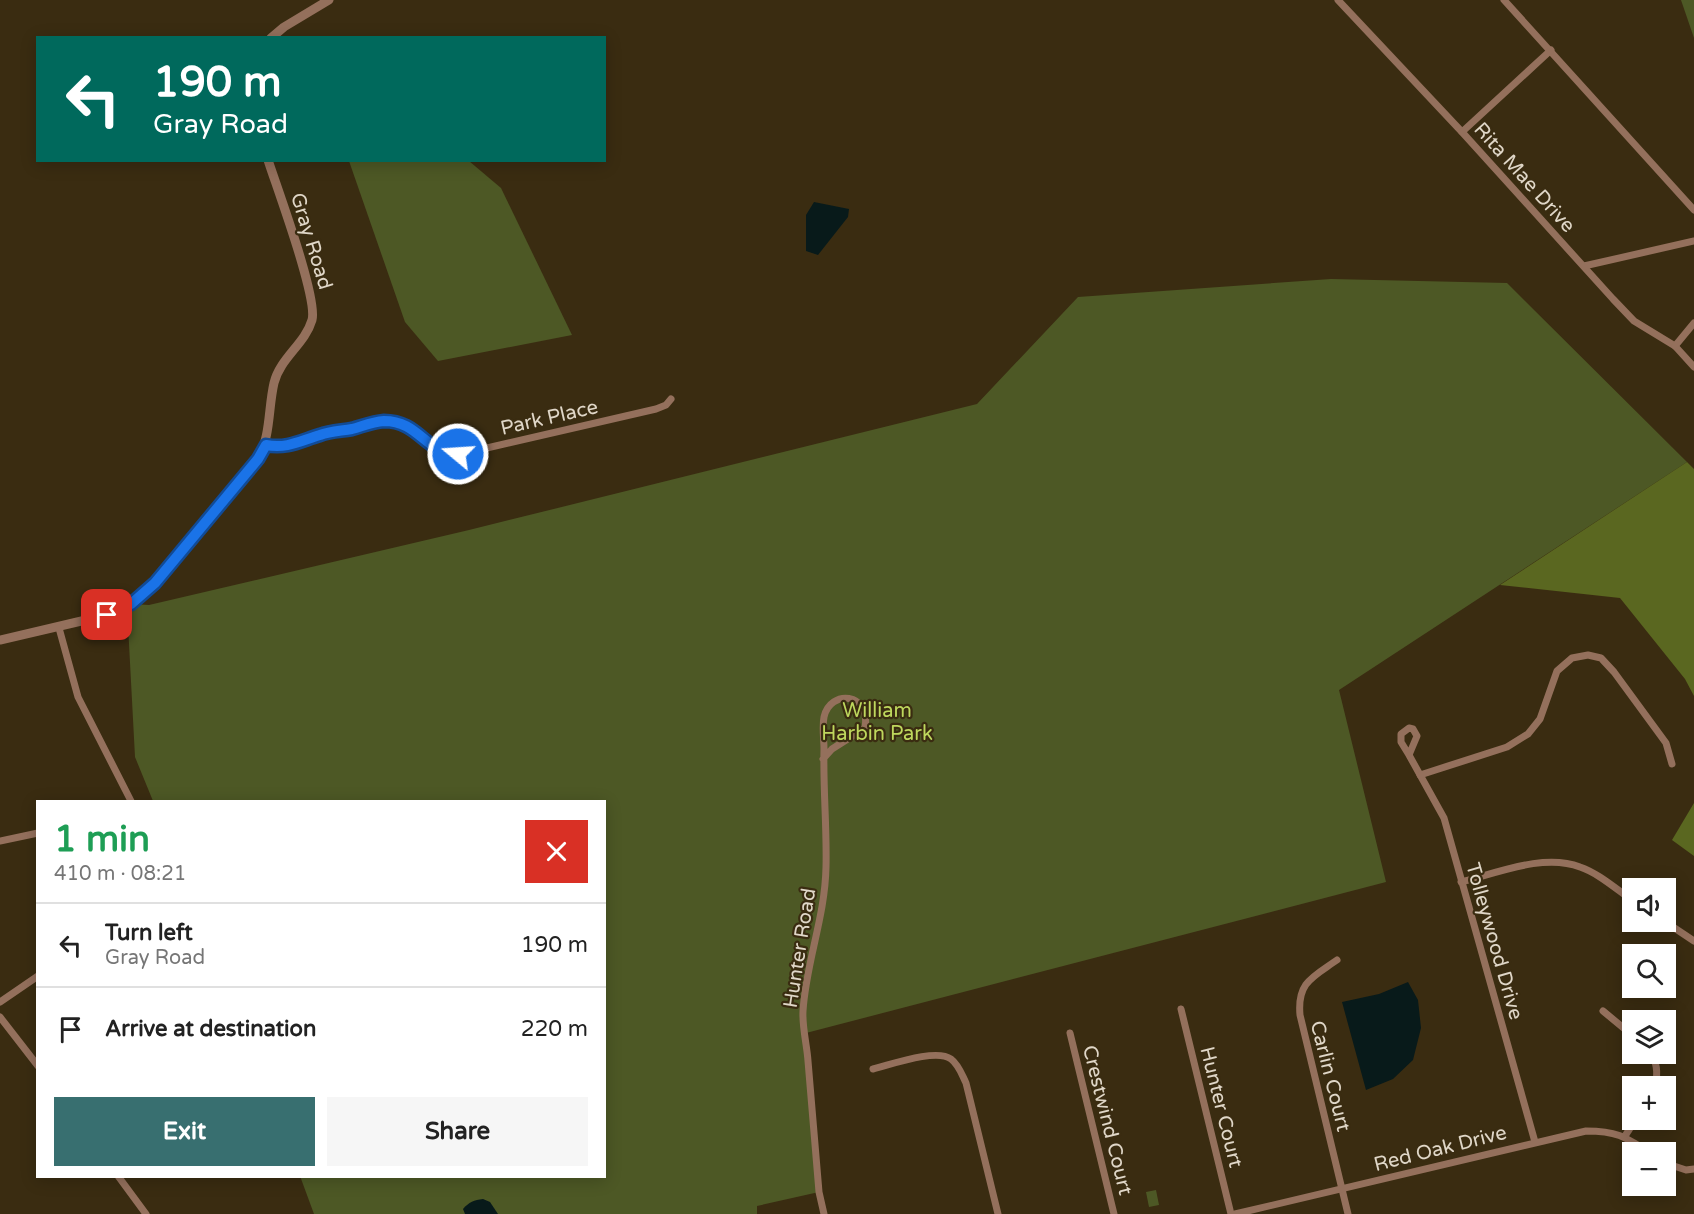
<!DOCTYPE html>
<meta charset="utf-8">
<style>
:root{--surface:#fff;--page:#f6f6f6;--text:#222;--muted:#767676;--line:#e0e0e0;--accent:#386f70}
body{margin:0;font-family:"Varela Round",sans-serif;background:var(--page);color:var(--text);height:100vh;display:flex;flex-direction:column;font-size:22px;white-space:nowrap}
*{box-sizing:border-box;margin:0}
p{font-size:20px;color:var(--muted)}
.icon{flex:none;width:33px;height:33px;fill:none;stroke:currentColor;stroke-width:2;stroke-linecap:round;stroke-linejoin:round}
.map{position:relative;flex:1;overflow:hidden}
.sheet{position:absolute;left:36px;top:800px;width:570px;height:378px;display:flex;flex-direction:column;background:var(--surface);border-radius:0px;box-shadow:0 3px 15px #0003}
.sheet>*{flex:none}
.hud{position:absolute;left:36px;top:36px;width:570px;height:126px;border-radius:0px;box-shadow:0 3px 15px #0003;background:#00695c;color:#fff;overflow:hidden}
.buttons{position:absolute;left:1622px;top:878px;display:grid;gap:12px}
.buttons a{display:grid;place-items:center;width:54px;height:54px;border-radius:0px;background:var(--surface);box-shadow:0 3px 15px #0003;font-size:30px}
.pin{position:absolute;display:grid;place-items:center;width:51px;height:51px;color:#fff;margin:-26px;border-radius:12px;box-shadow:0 3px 9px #0006}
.me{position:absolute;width:66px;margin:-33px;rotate:288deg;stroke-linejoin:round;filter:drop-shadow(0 0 4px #0008)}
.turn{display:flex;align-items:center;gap:21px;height:126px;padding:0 18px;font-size:27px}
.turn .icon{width:78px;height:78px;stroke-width:2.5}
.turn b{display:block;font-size:42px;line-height:51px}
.round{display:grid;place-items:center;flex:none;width:63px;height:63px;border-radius:0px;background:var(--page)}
.headline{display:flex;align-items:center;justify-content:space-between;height:102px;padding:0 18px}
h1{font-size:36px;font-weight:800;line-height:45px;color:#1e9e55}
.action{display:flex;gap:12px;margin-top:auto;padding:12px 18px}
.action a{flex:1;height:69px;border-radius:0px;background:var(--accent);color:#fff;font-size:24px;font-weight:800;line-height:69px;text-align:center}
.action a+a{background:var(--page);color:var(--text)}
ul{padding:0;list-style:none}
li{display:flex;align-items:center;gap:18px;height:84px;padding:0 18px;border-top:2px solid var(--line)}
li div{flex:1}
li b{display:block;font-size:22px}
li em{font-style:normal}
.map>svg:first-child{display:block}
</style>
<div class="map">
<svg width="1694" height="1214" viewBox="0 0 1694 1214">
<rect width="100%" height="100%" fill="#3a2c11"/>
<g fill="#4d5825">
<polygon points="1681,0 1694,0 1694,38"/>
<polygon points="349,161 469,161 501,188 572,335 438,361 405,322"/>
<polygon points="1331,279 1507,283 1687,462 1339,690 1386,882 806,1033 819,1192 757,1206 757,1214 314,1214 300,1176 604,1176 604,801 153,801 135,757 127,606 131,604 149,605 469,530 977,404 1078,297"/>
<polygon points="1156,1190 1159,1205 1149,1207 1146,1192"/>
</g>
<g fill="#5a6720">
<polygon points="1687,462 1694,469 1694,696 1685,679 1620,598 1500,585"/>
<polygon points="1694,803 1694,856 1672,840"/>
</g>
<g fill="#081a1a">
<polygon points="814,202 849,209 848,217 818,255 806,251 806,215"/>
<polygon points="1408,982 1418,1000 1421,1028 1413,1060 1393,1079 1366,1090 1342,1002 1379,994"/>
<path d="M483,1199l7,3 8,12h-33l-2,-5c6,-7 11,-9 20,-10z"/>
</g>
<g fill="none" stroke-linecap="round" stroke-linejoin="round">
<g stroke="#94705c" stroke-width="7">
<polyline points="1338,0 1462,132 1613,299 1634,321 1675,346 1694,367"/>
<polyline points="1504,0 1694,210"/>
<polyline points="1462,132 1551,50"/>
<polyline points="1584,266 1694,241"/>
<polyline points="1675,346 1694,323"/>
<path d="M266,445c22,5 33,-4 53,-10 11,-4 21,-4 32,-6 13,-3 23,-8 36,-8 24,2 27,12 43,25 9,7 21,8 31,8l195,-45 10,-4 5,-6"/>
<polyline points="59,628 78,697 131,801"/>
<polyline points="1409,755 1401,742 1401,734 1409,728 1413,729 1417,736 1409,755 1444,818 1535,1142"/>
<path d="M823,759l9,-10 33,-21c6,-36 -35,-39 -41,-11 -2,10 0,22 0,32 -1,40 3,79 2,118 -1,51 -20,95 -23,144 -1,16 4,34 5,50 4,44 7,87 11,131l5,22"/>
<polyline points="1420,775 1507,747 1528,734 1540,719 1557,671 1572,658 1588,655 1601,658 1614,672 1666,743 1672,764"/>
<polyline points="0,841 38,833"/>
<path d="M1461,882c36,-9 83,-29 119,-15 18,6 36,22 52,33"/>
<polyline points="1664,921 1694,941"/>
<path d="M1337,960c-24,17 -40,22 -37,55l48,199"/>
<polyline points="0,1002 38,976"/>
<polyline points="1181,1009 1231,1214"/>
<polyline points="1603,1011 1632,1035"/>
<polyline points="0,1017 38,1066"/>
<polyline points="1070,1033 1114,1214"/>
<path d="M1650,1053c8,10 8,21 5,33"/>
<path d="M873,1069c17,-4 63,-21 78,-10 8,6 11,16 15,24l32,131"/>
<polyline points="1625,1136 1636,1119"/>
<polyline points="1665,1163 1686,1170 1694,1169"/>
<polyline points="118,1176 146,1214"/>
<path d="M1235,1214l351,-83c30,0 38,5 63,21"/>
</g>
<g stroke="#94705c" stroke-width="9">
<polyline points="271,38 284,27 329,0"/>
<path d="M0,640l107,-25 24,-11 24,-21 103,-124c13,-24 10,-50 16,-76 6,-25 31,-39 38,-63 6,-22 -35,-132 -44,-160"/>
</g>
</g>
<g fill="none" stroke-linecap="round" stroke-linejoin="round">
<g stroke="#114b97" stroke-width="15">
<path id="route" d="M107,615l24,-11 24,-21 103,-124 8,-14c21,4 34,-4 54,-10 10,-4 21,-4 32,-6 11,-3 20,-7 32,-8 36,0 40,32 74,33"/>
</g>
<use href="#route" stroke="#1a73e8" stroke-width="10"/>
</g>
<g text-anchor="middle" stroke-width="4.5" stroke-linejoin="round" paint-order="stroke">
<g font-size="20" fill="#e0d7c8" stroke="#3a2c11">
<text transform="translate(1525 177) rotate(48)" y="7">Rita Mae Drive</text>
<text transform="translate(312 241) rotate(73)" y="7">Gray Road</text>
<text transform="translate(549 417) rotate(-13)" y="7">Park Place</text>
<text transform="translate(1495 941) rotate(74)" y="7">Tolleywood Drive</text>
<text transform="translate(799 948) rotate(-81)" y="7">Hunter Road</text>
<text transform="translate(1331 1076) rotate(76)" y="7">Carlin Court</text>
<text transform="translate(1222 1107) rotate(76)" y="7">Hunter Court</text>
<text transform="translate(1108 1120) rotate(76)" y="7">Crestwind Court</text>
<text transform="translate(1440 1148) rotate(-14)" y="7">Red Oak Drive</text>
</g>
<g font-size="20" fill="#bed75d" stroke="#3a2c11">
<text x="877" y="717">William<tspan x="877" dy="23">Harbin Park</tspan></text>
</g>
</g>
</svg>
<div class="buttons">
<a><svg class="icon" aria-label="sound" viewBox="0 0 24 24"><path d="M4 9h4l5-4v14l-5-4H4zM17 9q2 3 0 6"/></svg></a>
<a><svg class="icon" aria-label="search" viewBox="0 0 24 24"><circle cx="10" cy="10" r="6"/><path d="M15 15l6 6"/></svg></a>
<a><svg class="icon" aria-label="layers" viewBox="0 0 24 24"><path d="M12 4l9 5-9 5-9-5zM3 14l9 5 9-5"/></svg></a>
<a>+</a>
<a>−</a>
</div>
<div class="pin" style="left:107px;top:615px;background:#d93025"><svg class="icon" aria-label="arrive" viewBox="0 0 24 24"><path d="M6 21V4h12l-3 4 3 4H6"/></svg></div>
<svg class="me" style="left:458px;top:454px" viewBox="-20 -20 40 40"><circle r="17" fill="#1a73e8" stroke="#fff" stroke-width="3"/><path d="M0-11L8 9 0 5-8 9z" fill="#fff"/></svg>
<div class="hud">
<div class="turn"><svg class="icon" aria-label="left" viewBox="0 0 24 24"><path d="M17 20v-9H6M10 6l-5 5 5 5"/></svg><div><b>190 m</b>Gray Road</div></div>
</div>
<section class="sheet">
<div class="headline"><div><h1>1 min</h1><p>410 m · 08:21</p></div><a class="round" style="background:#d93025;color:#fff"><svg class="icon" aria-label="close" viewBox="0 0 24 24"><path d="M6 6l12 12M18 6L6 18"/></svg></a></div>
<ul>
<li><svg class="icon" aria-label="left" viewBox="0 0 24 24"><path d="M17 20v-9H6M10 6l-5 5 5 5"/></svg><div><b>Turn left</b><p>Gray Road</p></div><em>190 m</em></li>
<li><svg class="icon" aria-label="arrive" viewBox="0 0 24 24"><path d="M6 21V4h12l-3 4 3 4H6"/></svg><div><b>Arrive at destination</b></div><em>220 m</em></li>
</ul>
<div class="action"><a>Exit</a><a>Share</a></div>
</section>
</div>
